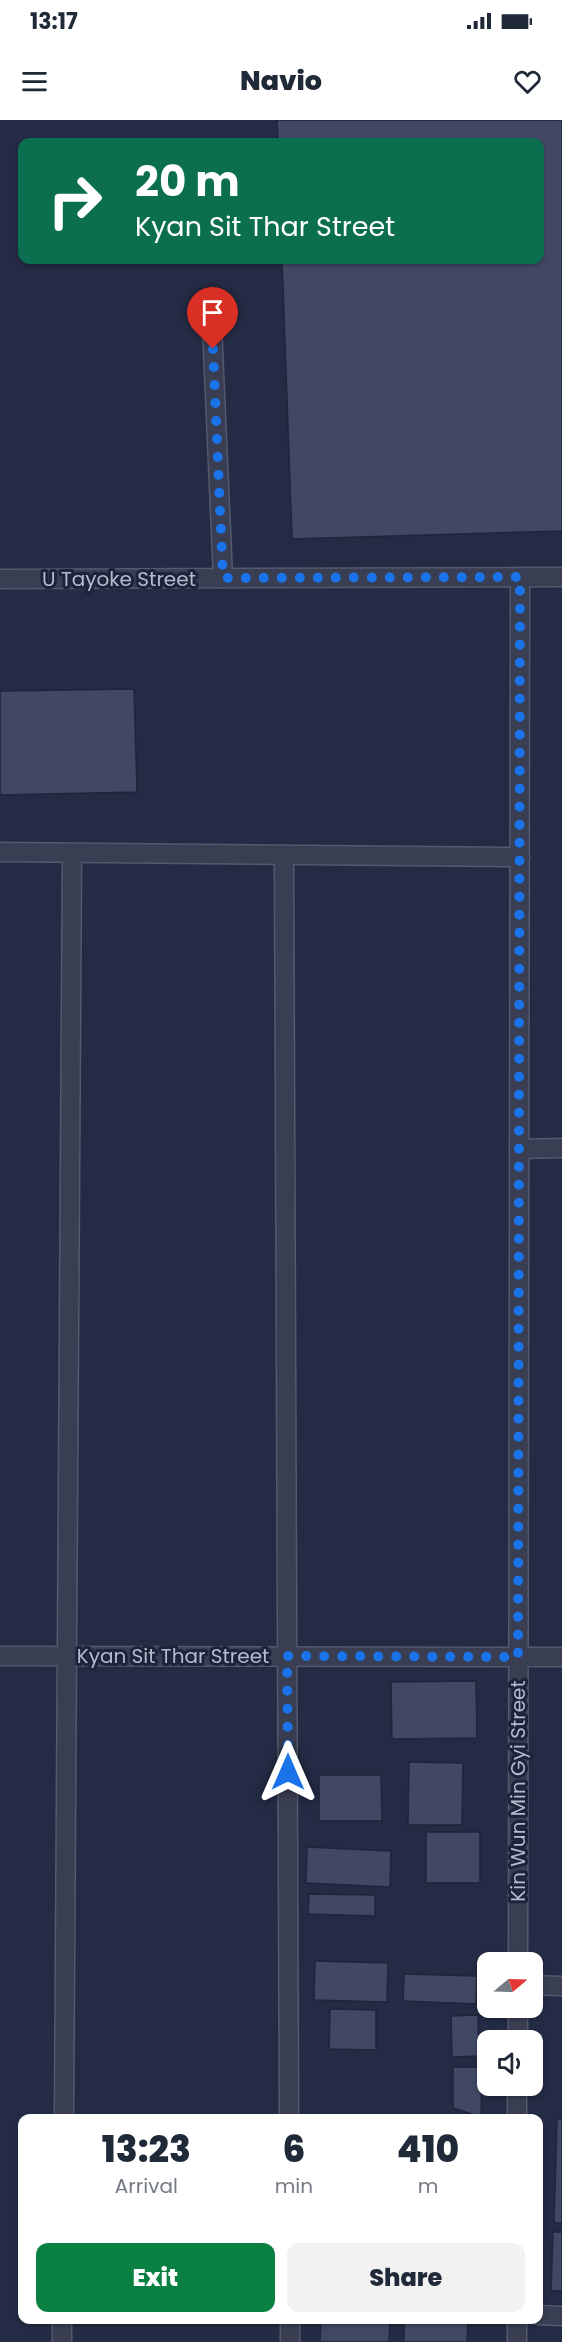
<!DOCTYPE html>
<style>
:root{--surface:#fff;--page:#f2f2f3;--text:#1f2937;--muted:#747a83;--accent:#0b8043}
body{margin:0;font-family:Poppins,sans-serif;background:var(--page);color:var(--text);height:100vh;display:flex;flex-direction:column;font-size:22px;white-space:nowrap}
*{box-sizing:border-box;margin:0}
p{font-size:20px;color:var(--muted)}
.icon{flex:none;width:33px;height:33px;fill:none;stroke:currentColor;stroke-width:2;stroke-linecap:round;stroke-linejoin:round}
.map{position:relative;flex:1;overflow:hidden}
.drawer{position:absolute;left:18px;top:1994px;width:525px;height:210px;display:flex;flex-direction:column;background:var(--surface);border-radius:12px;box-shadow:0 2px 4px #0004}
.drawer>*{flex:none}
.top-card{position:absolute;left:18px;top:18px;width:526px;height:126px;border-radius:12px;box-shadow:0 2px 4px #0004;background:#0b6e4f;color:#fff;overflow:hidden}
.needle{width:39px;rotate:71deg}
.tools{position:absolute;left:477px;top:1832px;display:grid;gap:12px}
.tools a{display:grid;place-items:center;width:66px;height:66px;border-radius:12px;background:var(--surface);box-shadow:0 2px 4px #0004;font-size:30px}
.pin{position:absolute;display:grid;place-items:center;width:51px;height:51px;color:#fff;margin:-62px -26px;border-radius:50% 50% 50% 0;rotate:-45deg;box-shadow:0 0 6px #0007}
.pin .icon{rotate:45deg}
.me{position:absolute;width:66px;margin:-33px;rotate:0deg;stroke-linejoin:round;filter:drop-shadow(0 0 4px #0008)}
.turn{display:flex;align-items:center;gap:21px;height:126px;padding:0 18px;font-size:27px}
.turn .icon{width:78px;height:78px;stroke-width:2.5}
.turn b{display:block;font-size:42px;line-height:51px}
.eta{display:flex;justify-content:space-evenly;align-items:center;height:102px;text-align:center}
.eta b{font-size:36px;font-weight:800;line-height:42px}
.cta{display:flex;gap:12px;margin-top:auto;padding:12px 18px}
.cta a{flex:1;height:69px;border-radius:12px;background:var(--accent);color:#fff;font-size:24px;font-weight:800;line-height:69px;text-align:center}
.cta a+a{background:var(--page);color:var(--text)}
.status{display:flex;justify-content:space-between;align-items:center;height:42px;padding:0 30px;background:var(--surface);direction:ltr}
.status svg{height:16px;fill:currentColor}
header{display:flex;justify-content:space-between;align-items:center;height:78px;padding:0 18px;background:var(--surface);font-size:27px;font-weight:800}
.map>svg:first-child{display:block}
</style>
<div class="status"><b>13:17</b><svg viewBox="0 0 49 12"><path d="M0 12V9h3v3zM5 12V6h3v6zM10 12V3h3v9zM15 12V0h3v12zM26 1h20v11H26zM47 4h2v5h-2z"/></svg></div>
<header><svg class="icon" aria-label="menu" viewBox="0 0 24 24"><path d="M4 6h16M4 12h16M4 18h16"/></svg>Navio<svg class="icon" aria-label="heart" viewBox="0 0 24 24"><path d="M12 20l-8-8c-3-5 5-10 8-4 3-6 11-1 8 4z"/></svg></header>
<div class="map">
<svg width="562" height="2222" viewBox="0 0 562 2222">
<rect width="100%" height="100%" fill="#242b44"/>
<g fill="#404864" stroke="#1f253a" stroke-width="1.5">
<polygon points="277,0 562,0 562,411 292,419 282,140 540,140 540,22 278,22"/>
<polygon points="134,569 137,672 0,675 0,571"/>
<polygon points="476,1561 477,1618 392,1619 391,1562"/>
<polygon points="409,1642 463,1643 462,1705 408,1705"/>
<polygon points="319,1655 381,1655 382,1701 319,1701"/>
<rect x="426" y="1712" width="54" height="51"/>
<polygon points="307,1727 391,1731 390,1767 306,1763"/>
<polygon points="309,1774 375,1775 375,1796 308,1794"/>
<polygon points="315,1841 388,1843 387,1882 314,1880"/>
<polygon points="404,1854 477,1856 476,1884 403,1881"/>
<polygon points="330,1889 376,1890 376,1930 329,1929"/>
<polygon points="478,1895 479,1936 452,1937 451,1896"/>
<polygon points="453,1947 482,1947 481,1997 453,1988"/>
<polygon points="557,1999 562,1999 562,2103 554,2103"/>
<polygon points="553,2112 562,2112 562,2171 551,2171"/>
<polygon points="321,2199 390,2199 389,2222 320,2222"/>
<polygon points="404,2199 468,2199 467,2222 404,2222"/>
</g>
<g fill="none" stroke-linecap="round" stroke-linejoin="round">
<g stroke="#54596d" stroke-width="21">
<g id="minor">
<polyline points="212,206 223,458"/>
<polyline points="0,459 562,457"/>
<polyline points="0,732 520,737"/>
<polyline points="284,735 289,1998"/>
<polyline points="519,1029 562,1028"/>
<polyline points="0,1536 562,1537"/>
<polyline points="518,1842 520,457"/>
<polyline points="532,1865 562,1866"/>
<polyline points="518,1920 518,1887"/>
<polyline points="64,1998 72,733"/>
<polyline points="517,1998 517,1965"/>
<polyline points="538,2195 562,2196"/>
<polyline points="290,2199 290,2222"/>
<polyline points="62,2222 62,2199"/>
<polyline points="517,2222 517,2199"/>
</g>
</g>
<use href="#minor" stroke="#393e53" stroke-width="18"/>
</g>
<g fill="none" stroke-linecap="round" stroke-linejoin="round">
<polyline stroke="#1a73e8" stroke-width="10" stroke-dasharray="0 18" points="213,229 223,458 520,457 518,1537 287,1536 288,1652"/>
</g>
<g text-anchor="middle" stroke-width="6" stroke-linejoin="round" paint-order="stroke">
<g font-size="20" fill="#b6bacd" stroke="#1d2339">
<text x="119" y="466">U Tayoke Street</text>
<text x="173" y="1543">Kyan Sit Thar Street</text>
<text transform="translate(518 1671) rotate(-90)" y="7">Kin Wun Min Gyi Street</text>
</g>
</g>
</svg>
<div class="tools">
<a><svg class="needle" viewBox="-14 -14 28 28"><path d="M0-13l5 13h-10z" fill="#e53935"/><path d="M0 13l5-13h-10z" fill="#747a83"/></svg></a>
<a><svg class="icon" aria-label="sound" viewBox="0 0 24 24"><path d="M4 9h4l5-4v14l-5-4H4zM17 9q2 3 0 6"/></svg></a>
</div>
<div class="pin" style="left:213px;top:229px;background:#d93025"><svg class="icon" aria-label="arrive" viewBox="0 0 24 24"><path d="M6 21V4h12l-3 4 3 4H6"/></svg></div>
<svg class="me" style="left:288px;top:1652px" viewBox="-20 -20 40 40"><path d="M0-17L14 15 0 8-14 15z" fill="#1a73e8" stroke="#fff" stroke-width="4"/></svg>
<div class="top-card">
<div class="turn"><svg class="icon" aria-label="right" viewBox="0 0 24 24"><path d="M7 20v-9h11M14 6l5 5-5 5"/></svg><div><b>20 m</b>Kyan Sit Thar Street</div></div>
</div>
<section class="drawer">
<div class="eta">
<div><b>13:23</b><p>Arrival</p></div>
<div><b>6</b><p>min</p></div>
<div><b>410</b><p>m</p></div>
</div>
<div class="cta"><a>Exit</a><a>Share</a></div>
</section>
</div>
